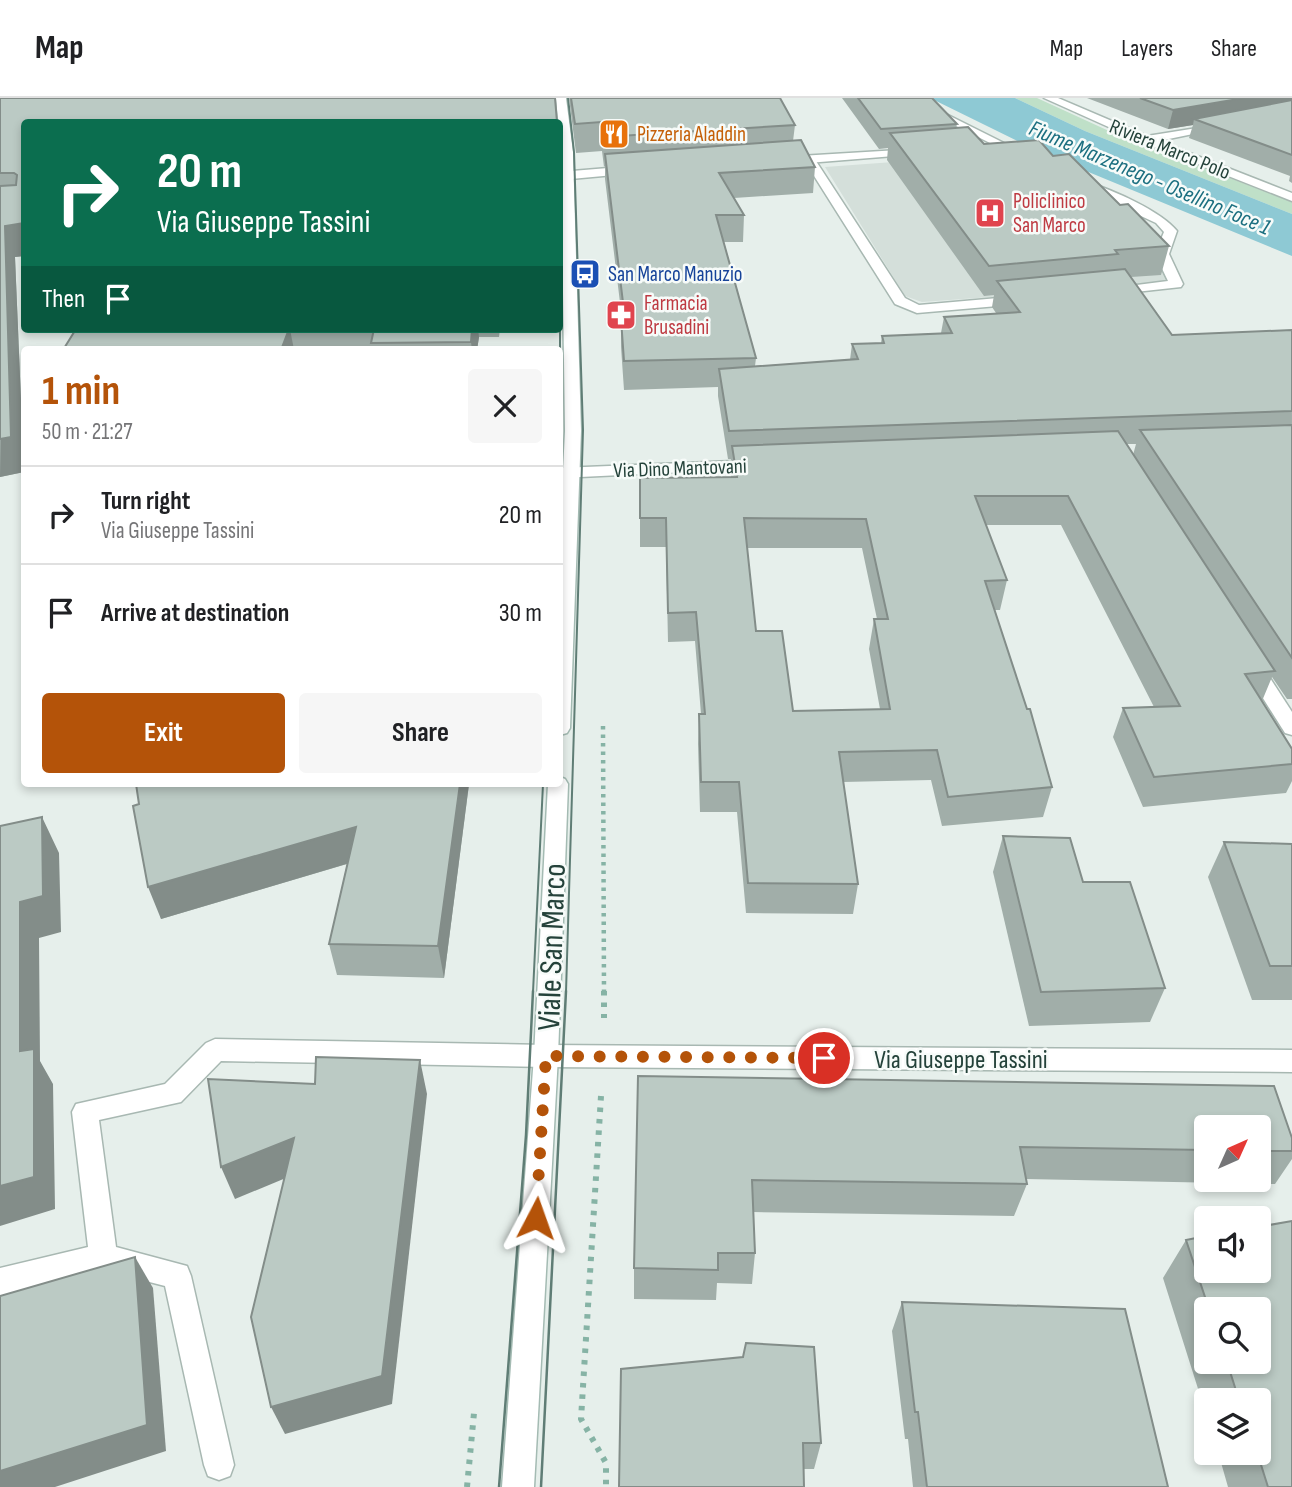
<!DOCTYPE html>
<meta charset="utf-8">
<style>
:root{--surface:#fff;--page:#f6f6f6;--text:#202124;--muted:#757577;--line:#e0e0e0;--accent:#b45309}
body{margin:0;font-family:"Sofia Sans Condensed",sans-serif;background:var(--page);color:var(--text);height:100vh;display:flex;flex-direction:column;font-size:26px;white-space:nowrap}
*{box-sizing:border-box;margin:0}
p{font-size:23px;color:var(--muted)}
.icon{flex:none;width:38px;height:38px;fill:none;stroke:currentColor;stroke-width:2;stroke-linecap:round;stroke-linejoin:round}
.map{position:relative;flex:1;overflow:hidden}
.side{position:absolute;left:21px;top:248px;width:542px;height:441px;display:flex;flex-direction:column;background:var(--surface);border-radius:7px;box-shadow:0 4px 10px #0003}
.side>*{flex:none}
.top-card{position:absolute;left:21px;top:21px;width:542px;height:214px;border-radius:7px;box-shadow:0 4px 10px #0003;background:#0b6e4f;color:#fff;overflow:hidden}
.needle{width:46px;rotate:45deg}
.controls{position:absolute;left:1194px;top:1017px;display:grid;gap:14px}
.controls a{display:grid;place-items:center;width:77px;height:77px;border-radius:7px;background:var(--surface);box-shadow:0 4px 10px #0003;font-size:35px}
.pin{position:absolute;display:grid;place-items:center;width:60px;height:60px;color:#fff;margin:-30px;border:4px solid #fff;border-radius:50%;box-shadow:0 2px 7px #0007}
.me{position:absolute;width:77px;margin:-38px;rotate:4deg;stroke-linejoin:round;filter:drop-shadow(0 0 5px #0008)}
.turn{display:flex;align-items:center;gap:24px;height:147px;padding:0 21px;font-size:32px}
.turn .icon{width:91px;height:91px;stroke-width:2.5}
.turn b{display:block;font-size:49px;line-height:60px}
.then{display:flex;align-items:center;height:66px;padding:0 21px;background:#0003;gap:14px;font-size:26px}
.round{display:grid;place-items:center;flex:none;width:74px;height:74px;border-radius:7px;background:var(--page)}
.overview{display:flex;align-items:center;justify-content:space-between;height:119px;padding:0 21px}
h1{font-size:42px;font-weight:700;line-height:52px;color:var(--accent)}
.cta{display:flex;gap:14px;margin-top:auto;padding:14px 21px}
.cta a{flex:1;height:80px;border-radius:7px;background:var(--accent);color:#fff;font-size:28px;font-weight:700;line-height:80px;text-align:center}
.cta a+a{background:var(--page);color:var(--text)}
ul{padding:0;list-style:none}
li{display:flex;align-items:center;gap:21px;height:98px;padding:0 21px;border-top:2px solid var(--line)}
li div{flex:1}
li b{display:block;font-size:26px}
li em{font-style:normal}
header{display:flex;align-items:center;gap:42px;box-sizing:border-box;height:98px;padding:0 35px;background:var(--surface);border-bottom:2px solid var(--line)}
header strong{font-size:33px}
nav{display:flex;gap:38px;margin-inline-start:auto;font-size:24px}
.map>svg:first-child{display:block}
</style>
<header>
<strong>Map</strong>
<nav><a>Map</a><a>Layers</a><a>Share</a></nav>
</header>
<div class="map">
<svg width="1292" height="1389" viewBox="0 0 1292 1389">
<rect width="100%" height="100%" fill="#e6efeb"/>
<polygon fill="#d4dfda" points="1003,56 1100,100 1152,130 1161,139 1149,155 1171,181 1170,186 922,204 905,198 825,69"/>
<polygon fill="#bfe0c8" points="1015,0 1037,0 1109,33 1292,104 1292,116 1085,33"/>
<polygon fill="#8ec9d4" points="930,0 1015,0 1085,33 1292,116 1292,158 1040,54"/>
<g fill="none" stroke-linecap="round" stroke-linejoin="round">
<g stroke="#a8b8b2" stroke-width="3">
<g id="lane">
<polygon points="806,60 814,60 905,200 919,207 1021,198 1028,202 1021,206 917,215 895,206 804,62"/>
<path d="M1087,84c26,8 74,29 90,49l-8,23 14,30 -2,3 -73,8 -2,-3 7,-4 55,-7 -13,-27 9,-22 -8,-9 -73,-34v-6z"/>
<polygon points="215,941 546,947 555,951 558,958 555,965 546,969 221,963 181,1004 99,1022 116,1149 187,1168 191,1178 234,1367 230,1378 219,1382 208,1378 204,1367 165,1188 103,1172 0,1198 0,1170 88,1149 72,1014 76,1006 165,986 206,945"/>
</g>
</g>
<g stroke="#a8b8b2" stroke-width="3">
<g id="street">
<polygon points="900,0 914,0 1010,48 1000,50"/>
<polygon points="1044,0 1058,0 1147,38 1222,26 1222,30 1159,43 1292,95 1292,103 1142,44"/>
<polygon points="915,51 919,52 919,56 783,67 777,63 783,59"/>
<polygon points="632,68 636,69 636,75 560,82 560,74"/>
<polygon points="758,362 764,364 766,367 764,370 560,380 560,370"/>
<polygon points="1252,561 1259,563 1292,614 1292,637 1285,635 1242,567 1245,563"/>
<polygon points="546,947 1292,952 1292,974 546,969 537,965 534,958 537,951"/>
</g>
</g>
<g stroke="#a4bbb3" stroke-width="3">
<g id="secondary">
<polygon points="556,0 566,0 573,54 581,333 570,630 567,635 560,637 560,434 565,333 561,54"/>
<polygon points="560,679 565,681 568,686 558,958 534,1389 502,1389 534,958 548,686 560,686"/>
</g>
</g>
<polyline stroke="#86b3a5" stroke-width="4.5" stroke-dasharray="3.5 5" stroke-linecap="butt" points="603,628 604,894"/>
<g stroke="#86b3a5" stroke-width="6" stroke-dasharray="4.5 7" stroke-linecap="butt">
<polyline points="604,893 604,920"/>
<polyline points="601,998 581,1321 606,1365 606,1389"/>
<polyline points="467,1389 474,1315"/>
</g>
<use href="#lane" fill="#fff" fill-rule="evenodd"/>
<use href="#street" fill="#fff" fill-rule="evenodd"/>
<use href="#secondary" fill="#fff" fill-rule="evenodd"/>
<g stroke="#5f7d75" stroke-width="2">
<polyline points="560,69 560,87"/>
<polyline points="560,189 560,362"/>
<polyline points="533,894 543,686"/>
<polyline points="566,894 583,332 574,54 568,0"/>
</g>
<g stroke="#5f7d75" stroke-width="2.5">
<polyline points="499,1389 526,1037 533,893"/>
<polyline points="541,1389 566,893"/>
</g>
</g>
<g fill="#a1aea9" fill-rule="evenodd">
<polygon points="0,0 24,24 24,158 15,159 24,374 0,379"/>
<path d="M569,0h211l15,27 -2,16 22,26 -2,26 -79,5 10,17 -1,27h-19l32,116 -1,8 95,-6 2,-16 29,-1 1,-7 59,-3 3,-16 52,-4 -4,-6 2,-12 -10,1 -97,-136 1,-12 -9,1 -37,-51h90l25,26 -1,4 28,16 69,12 67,49 49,41 -8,29 -30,2 41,58 120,-5v369h-5l-15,-22 -10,24 30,48v32l-6,12 -143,14 -30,-70 10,-29 31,-1 -93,-182h-75l21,55 -7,30h-5l57,177 -9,30 -101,9 -11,-46 -88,2 15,102 -5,30 -107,-1 -9,-101h-37l-2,-68 1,-30h2l-6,-73 -27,1 -2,-95h-26v-69l91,-1v-18h-3l-10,-63v-9l-94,3 -3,-43v-28h1l-17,-140v-13l-1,1 -2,-16 -26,2zM1126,346h10l-3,11zM747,450h115l15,71h-3l-5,30 11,60 -87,2 -37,-80z"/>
<polygon points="1087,0 1292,0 1292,85 1289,83 1290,78 1189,40 1193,27 1168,31"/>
<polygon points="76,231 500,231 499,239 479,239 477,252 63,252"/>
<polygon points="136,686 469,686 444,880 337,877 329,846 347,766 161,821 139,706"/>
<polygon points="1003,738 1083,784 1165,890 1150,924 1029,928 993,774"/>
<polygon points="1224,744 1292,746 1292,902 1252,902 1208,779"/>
<path d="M638,978l636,10 18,52v21l-17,25 -249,-5 1,5 -13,32 -261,-4 2,41 -3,31 -35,-1 -1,17 -82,-1v-31zM1206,1029h52v53h-52z"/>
<path d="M1292,1123v266h-64l-10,-35h40v-52h-52v14l-43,-136 23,-38 20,-4v34h52v-43zM1206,1211h52v53h-52z"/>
<polygon points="902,1204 1168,1389 913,1389 908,1341 905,1341 892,1233"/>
<polygon points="621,1271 821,1345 814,1371 804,1371"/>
</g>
<g fill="#838d89">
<polygon points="1244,0 1292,0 1292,9 1194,21 1193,27 1168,31 1173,12"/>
<polygon points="24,125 24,158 15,159 24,374 0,379 5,128"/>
<polygon points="289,231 290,231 294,252 281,252"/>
<polygon points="472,231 478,231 479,239 477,252 472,252 471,244"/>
<polygon points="460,686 469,686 444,880 438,848"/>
<polygon points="42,719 59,755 61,834 39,840 40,963 53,986 55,1111 0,1128 0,1088 20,953 20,804"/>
<polygon points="356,729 363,761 161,821 148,789"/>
<polygon points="420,962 427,996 392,1306 285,1336 271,1309"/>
<polygon points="294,1040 305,1072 235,1101 221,1069"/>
<polygon points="135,1159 153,1190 166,1353 55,1389 0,1389 0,1373"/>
</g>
<g fill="#bbcac4" stroke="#838d89" stroke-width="2" fill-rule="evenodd">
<polygon points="0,0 555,0 557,24 24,24 24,125 5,128 11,339 0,341 0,88 16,87 17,77 14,75 0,75"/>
<polygon points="571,0 780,0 795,27 603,39 601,24 575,26"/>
<polygon points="858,0 932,0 957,26 881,31"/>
<polygon points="1140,0 1244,0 1173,12"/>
<polygon points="1292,2 1292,57 1194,21"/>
<polygon points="968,29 984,46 1039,42 1053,58 1069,56 1120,107 1128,106 1169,148 1115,152 1118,156 989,168 890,35"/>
<polygon points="801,42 815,69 719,75 744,117 716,117 756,260 624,263 621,221 625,221 605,56"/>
<polygon points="1125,171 1172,237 1292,232 1292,313 729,333 719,271 858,261 852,246 884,245 882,238 952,235 944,219 1020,214 997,183"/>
<polygon points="76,231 289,231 281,252 63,252"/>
<polygon points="374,231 472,231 471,244 371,245"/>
<polygon points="1292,327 1292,560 1140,332"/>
<path d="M1118,333l157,240 -30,3 47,75v15l-138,13 -31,-69 57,-2 -112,-210h-93l32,84 -22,1 42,128h3l22,78 -104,10 -11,-47 -98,2 19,132 -110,-1 -9,-101h-38l-2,-68h6l-9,-102 -28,1 -2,-95h-26v-40l97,-1 -5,-31zM744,420l122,1 22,100h-14l16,90 -97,2 -11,-80h-26z"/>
<polygon points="136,686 460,686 438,848 329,846 356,729 148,789 133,708 139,706"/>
<polygon points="42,719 43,798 20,804 20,953 34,951 34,1079 0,1088 0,728"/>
<polygon points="1003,738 1070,740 1083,784 1130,784 1165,890 1041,894"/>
<polygon points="1224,744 1292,746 1292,868 1270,868"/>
<polygon points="316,959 420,962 382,1278 271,1309 251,1219 294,1040 221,1069 208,981 315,986"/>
<polygon points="638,978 1274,988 1292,1040 1292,1053 1258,1053 1258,1029 1206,1029 1206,1052 1020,1049 1027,1086 752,1082 755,1155 718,1155 718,1172 634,1170"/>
<polygon points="1292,1123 1292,1389 1268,1389 1257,1354 1258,1354 1258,1302 1239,1302 1227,1264 1258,1264 1258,1211 1209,1211 1186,1142 1206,1138 1206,1172 1258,1172 1258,1129"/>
<polygon points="135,1159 147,1327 0,1373 0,1198"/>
<polygon points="902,1204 1125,1211 1168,1389 927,1389 918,1314 915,1314"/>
<polygon points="746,1245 814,1249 821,1345 803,1345 804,1389 619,1389 621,1271 743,1259"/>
</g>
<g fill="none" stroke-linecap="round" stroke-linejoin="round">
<polyline stroke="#b45309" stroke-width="12" stroke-dasharray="0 21.6" points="536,1120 546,958 824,960"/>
</g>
<defs>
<g id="restaurant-square" transform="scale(1.575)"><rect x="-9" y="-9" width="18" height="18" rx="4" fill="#e8710a" stroke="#f7fbf9"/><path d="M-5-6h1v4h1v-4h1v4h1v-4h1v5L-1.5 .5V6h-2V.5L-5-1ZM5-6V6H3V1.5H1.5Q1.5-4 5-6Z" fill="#fff"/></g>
<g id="hospital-square" transform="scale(1.575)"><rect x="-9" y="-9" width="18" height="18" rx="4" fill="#e0444e" stroke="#f7fbf9"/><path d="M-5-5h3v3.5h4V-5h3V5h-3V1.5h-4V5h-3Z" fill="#fff"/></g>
<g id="bus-square" transform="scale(1.575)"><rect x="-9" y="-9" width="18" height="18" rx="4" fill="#1a4fb4" stroke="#f7fbf9"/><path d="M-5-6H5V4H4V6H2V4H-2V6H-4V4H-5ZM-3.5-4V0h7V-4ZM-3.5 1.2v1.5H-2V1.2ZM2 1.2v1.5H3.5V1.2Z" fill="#fff"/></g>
<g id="pharmacy-square" transform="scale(1.575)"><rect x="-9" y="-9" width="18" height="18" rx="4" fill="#e0444e" stroke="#f7fbf9"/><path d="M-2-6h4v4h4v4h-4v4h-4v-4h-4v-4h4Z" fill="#fff"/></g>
</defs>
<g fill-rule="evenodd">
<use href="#restaurant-square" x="614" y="36"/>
<use href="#hospital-square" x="990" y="115"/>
<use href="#bus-square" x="585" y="176"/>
<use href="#pharmacy-square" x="621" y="217"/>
</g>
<g text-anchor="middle" stroke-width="5" stroke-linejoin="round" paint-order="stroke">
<g font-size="21" fill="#c56008" stroke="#f7fbf9" text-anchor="start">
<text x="637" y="43">Pizzeria Aladdin</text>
</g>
<g font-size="21" fill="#24423a" stroke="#f7fbf9">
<text transform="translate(1170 51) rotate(22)" y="7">Riviera Marco Polo</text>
<text transform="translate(680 370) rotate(-2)" y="7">Via Dino Mantovani</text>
</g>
<g font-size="21" fill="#be3a42" stroke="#f7fbf9" text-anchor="start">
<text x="1013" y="110">Policlinico<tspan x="1013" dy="24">San Marco</tspan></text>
<text x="644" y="212">Farmacia<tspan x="644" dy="24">Brusadini</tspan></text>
</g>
<g font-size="21" fill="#164399" stroke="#f7fbf9" text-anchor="start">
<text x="608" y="183">San Marco Manuzio</text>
</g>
<g font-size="23" font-style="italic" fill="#1c6f80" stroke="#f7fbf9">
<text transform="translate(1150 79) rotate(23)" y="8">Fiume Marzenego - Osellino Foce 1</text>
</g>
<g font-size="26" fill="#24423a" stroke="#f7fbf9">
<text x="961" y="970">Via Giuseppe Tassini</text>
</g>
<g font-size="32" fill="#24423a" stroke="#f7fbf9">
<text transform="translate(551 849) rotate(-88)" y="11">Viale San Marco</text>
</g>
</g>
</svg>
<div class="controls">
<a><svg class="needle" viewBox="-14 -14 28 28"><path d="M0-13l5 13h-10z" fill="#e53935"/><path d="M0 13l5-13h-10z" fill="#757577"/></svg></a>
<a><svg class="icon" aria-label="sound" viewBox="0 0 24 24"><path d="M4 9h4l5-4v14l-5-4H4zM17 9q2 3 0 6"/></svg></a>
<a><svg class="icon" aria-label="search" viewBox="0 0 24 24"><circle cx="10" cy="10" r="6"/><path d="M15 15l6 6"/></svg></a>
<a><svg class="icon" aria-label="layers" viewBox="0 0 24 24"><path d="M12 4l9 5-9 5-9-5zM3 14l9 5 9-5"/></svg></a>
</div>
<div class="pin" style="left:824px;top:960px;background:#d93025"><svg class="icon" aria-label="arrive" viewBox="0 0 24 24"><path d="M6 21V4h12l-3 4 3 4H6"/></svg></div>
<svg class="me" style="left:536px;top:1120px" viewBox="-20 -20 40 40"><path d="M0-17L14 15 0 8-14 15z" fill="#b45309" stroke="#fff" stroke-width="4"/></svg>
<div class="top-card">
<div class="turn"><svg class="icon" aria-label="right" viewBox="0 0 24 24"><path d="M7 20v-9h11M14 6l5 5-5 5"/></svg><div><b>20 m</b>Via Giuseppe Tassini</div></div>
<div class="then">Then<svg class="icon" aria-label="arrive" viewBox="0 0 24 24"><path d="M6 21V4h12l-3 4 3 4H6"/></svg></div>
</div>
<section class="side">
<div class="overview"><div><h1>1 min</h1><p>50 m · 21:27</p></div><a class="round"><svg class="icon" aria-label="close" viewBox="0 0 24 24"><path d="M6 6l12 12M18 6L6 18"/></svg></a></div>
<ul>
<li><svg class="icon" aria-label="right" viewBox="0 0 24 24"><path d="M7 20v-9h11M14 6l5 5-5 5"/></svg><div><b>Turn right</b><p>Via Giuseppe Tassini</p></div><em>20 m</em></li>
<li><svg class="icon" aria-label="arrive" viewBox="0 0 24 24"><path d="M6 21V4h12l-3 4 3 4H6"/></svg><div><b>Arrive at destination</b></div><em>30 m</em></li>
</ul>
<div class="cta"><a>Exit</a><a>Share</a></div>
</section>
</div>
